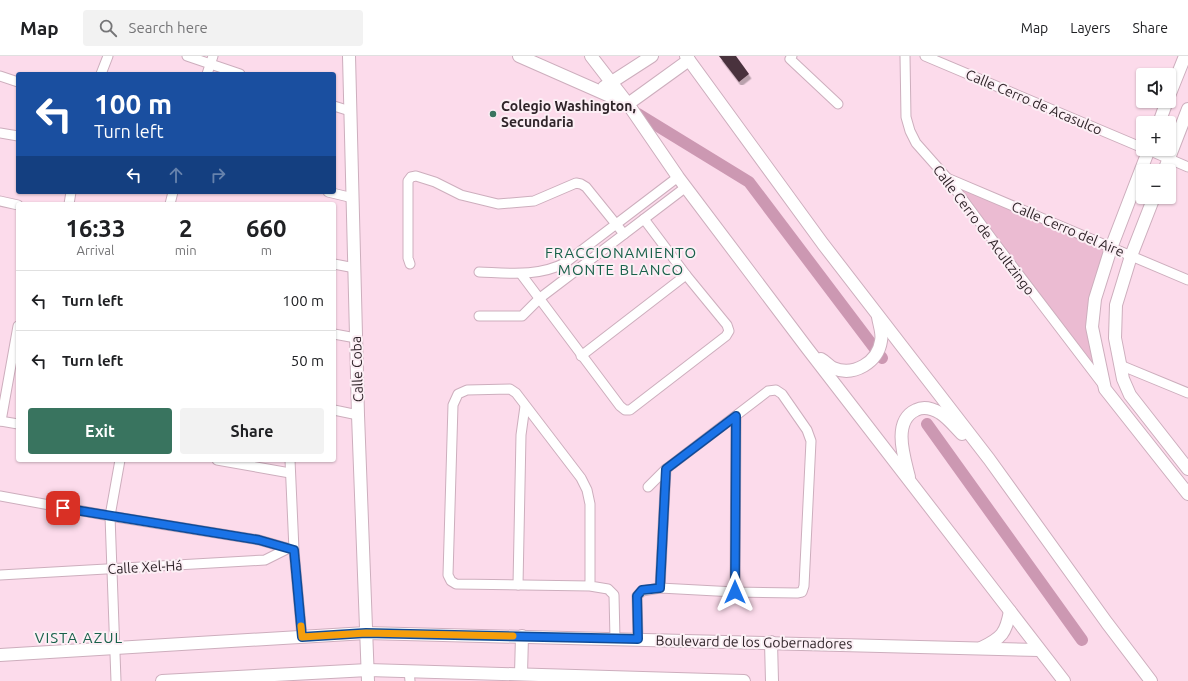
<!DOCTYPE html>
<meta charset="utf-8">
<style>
:root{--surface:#fff;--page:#f2f2f2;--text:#202124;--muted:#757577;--line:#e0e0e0;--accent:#39745f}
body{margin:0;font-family:Ubuntu,sans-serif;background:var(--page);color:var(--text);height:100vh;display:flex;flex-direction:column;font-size:15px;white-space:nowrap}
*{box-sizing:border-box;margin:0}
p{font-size:13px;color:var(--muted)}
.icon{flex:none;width:22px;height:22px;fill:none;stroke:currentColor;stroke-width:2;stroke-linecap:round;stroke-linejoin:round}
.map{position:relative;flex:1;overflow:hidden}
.details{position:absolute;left:16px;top:146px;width:320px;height:260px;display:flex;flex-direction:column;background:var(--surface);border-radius:4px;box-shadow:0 1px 3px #0004}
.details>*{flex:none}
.top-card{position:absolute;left:16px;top:16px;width:320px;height:122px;border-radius:4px;box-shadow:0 1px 3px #0004;background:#1a4fa0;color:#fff;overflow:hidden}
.fabs{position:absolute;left:1136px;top:12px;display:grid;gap:8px}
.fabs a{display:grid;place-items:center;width:40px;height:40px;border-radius:4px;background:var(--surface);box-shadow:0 1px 3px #0004;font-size:20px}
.pin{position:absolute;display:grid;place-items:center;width:34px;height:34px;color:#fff;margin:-17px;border-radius:8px;box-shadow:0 2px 6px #0006}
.me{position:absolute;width:44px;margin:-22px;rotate:0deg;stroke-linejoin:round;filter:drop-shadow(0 0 3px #0008)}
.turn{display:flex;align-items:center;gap:14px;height:84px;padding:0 12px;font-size:18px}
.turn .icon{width:52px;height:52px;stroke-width:2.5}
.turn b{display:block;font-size:28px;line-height:34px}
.lanes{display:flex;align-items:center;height:38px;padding:0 12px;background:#0003;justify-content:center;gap:20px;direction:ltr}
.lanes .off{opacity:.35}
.eta{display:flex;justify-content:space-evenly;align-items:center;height:68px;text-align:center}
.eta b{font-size:24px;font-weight:700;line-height:28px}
.action{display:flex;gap:8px;margin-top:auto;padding:8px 12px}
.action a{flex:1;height:46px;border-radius:4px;background:var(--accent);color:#fff;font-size:16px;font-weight:700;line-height:46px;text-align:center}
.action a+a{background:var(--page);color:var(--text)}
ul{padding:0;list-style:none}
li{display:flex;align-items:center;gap:12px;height:60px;padding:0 12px;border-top:1px solid var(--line)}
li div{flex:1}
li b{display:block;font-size:15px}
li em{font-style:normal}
header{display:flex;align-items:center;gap:24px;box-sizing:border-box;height:56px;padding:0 20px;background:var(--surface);border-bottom:1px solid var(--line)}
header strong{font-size:19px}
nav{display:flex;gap:22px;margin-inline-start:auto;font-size:14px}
.search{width:280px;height:36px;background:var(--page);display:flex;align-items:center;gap:10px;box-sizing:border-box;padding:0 14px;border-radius:4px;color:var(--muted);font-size:15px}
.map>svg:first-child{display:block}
</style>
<header>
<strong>Map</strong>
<div class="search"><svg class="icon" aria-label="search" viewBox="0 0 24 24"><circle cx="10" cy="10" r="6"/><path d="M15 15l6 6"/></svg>Search here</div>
<nav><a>Map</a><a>Layers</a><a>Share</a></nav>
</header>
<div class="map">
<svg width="1188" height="625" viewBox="0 0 1188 625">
<defs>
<filter id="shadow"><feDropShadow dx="2.5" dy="4.5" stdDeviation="0" flood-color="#0004"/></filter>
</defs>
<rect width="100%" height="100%" fill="#fcdbeb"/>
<polygon fill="#ebbbd2" points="947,122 1111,192 1092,271 1105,333"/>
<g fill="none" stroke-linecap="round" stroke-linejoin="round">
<g stroke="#cc98b2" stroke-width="12">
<polyline points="638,58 749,126 882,302"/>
<polyline points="927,368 1082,584"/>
</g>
</g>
<polygon fill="#4a313e" filter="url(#shadow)" points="719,0 736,0 749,18 739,26"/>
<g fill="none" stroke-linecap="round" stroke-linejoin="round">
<g stroke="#cdaebd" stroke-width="11">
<g id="street">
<polyline points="187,0 240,18"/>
<polyline points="792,0 790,3 838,48"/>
<polyline points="905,0 906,61 910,75 916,87 947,122 995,187 1104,330"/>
<polyline points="925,0 1143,92"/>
<polyline points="101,18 108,0"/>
<polyline points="207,18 213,0"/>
<polyline points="0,20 18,26"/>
<polyline points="334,50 350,55"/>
<polyline points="0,77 18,80"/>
<polyline points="1146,93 1188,111"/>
<polyline points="947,122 1188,224"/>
<polyline points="328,136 353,142"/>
<polyline points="0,145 18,149"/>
<polyline points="69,148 71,136"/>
<polyline points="170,148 173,136"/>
<polyline points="334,208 355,212"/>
<polyline points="410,208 408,202 408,125 411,121 416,120 435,126 461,139 498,148 534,145 576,127 581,128 586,131 624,178"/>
<path d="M479,216c29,1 59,5 86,-9l113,-86"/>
<polyline points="521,218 620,350 625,354 630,354 726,280 729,275 727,269 686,219 644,163"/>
<polyline points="479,260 522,260 540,242 686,131"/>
<polyline points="334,278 356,282"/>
<polyline points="581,300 686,219"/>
<polyline points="1120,309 1188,337"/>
<polyline points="334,354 358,359"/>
<polyline points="0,365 18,368"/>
<polyline points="1,365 18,270"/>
<polyline points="217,404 290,417"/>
<polyline points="290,404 294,494 302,581"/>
<polyline points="0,440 110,460 259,484 294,494"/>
<polyline points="0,519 265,504 287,493"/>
<polyline points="518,529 521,379 525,350"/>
<polyline points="590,530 590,448 587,434 581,422 516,337 510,333 467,334 458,338 453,349 448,519 451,525 456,528 590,530 608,533 614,539 615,583"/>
<polyline points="660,532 666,413"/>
<polyline points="735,536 736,360"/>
<polyline points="638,583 637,540 642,535 660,532 735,536 797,537 802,536 804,530 811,385 807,374 782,338 776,334 768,335 666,413 648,431"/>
<polyline points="409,615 410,625"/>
<polyline points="116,625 110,460 120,404"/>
</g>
</g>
<g stroke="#cdaebd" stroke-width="14">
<g id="secondary">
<polyline points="349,0 358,359 368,625"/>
<polyline points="519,0 628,48 689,4"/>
<polyline points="591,0 628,48 678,121 807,292 1064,625"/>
<polyline points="686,0 823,188 989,403 1107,567 1151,625"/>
<polyline points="604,31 652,0"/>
<polyline points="1169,40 1185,0"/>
<polyline points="1159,67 1167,45"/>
<polyline points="1149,93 1111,192 1095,243 1092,271 1105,333 1188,438"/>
<polyline points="1164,115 1188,53"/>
<polyline points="1154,141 1131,200 1116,249 1115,282 1123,323 1130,339 1188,413"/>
<path d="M821,303c4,2 8,7 12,9 21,9 45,-6 48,-27 2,-7 -2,-17 -3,-24"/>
<path d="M909,421c-5,-20 -17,-56 7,-67 8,-4 17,-1 24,3 8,5 15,14 22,21"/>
<polyline points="771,586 772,625"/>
<path d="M981,592c21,-10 25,-15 29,-37"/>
<polyline points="0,599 366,577 1039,594"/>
<polyline points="521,618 522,580"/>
<polyline points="162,625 368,614 744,625"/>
</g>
</g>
<use href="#street" stroke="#fff" stroke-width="9"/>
<use href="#secondary" stroke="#fff" stroke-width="12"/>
</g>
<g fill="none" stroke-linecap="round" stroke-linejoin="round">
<g stroke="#114b97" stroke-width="10">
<polyline id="route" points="63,452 259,484 294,494 302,581 366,577 638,583 637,540 642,534 660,532 666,413 736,360 735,536"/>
</g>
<use href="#route" stroke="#1a73e8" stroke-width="7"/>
<polyline stroke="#f59e0b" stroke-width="7" points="301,570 302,581 366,577 513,580"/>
</g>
<circle fill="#39745f" stroke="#fceff5" stroke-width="1.5" cx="493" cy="58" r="4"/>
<g text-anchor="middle" stroke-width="4" stroke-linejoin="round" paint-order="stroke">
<g font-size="14" fill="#2f2429" stroke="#fceff5">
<text transform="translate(1034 46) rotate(23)" y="5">Calle Cerro de Acasulco</text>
<text transform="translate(1068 173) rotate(23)" y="5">Calle Cerro del Aire</text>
<text transform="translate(984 174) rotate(53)" y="5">Calle Cerro de Acultzingo</text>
<text transform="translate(357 313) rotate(-92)" y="5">Calle Coba</text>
<text transform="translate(145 511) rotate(-3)" y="5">Calle Xel-Há</text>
<text transform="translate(754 586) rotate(1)" y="5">Boulevard de los Gobernadores</text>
</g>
<g font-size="14" font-weight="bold" fill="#2f2429" stroke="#fceff5" text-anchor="start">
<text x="501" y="55">Colegio Washington,<tspan x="501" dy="16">Secundaria</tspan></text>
</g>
<g font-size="15" letter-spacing="1" fill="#18614a" stroke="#fceff5">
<text x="621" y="202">FRACCIONAMIENTO<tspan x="621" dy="17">MONTE BLANCO</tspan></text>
<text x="79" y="587">VISTA AZUL</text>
</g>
</g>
</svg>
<div class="fabs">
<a><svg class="icon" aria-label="sound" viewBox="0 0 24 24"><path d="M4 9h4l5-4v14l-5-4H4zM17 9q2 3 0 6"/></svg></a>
<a>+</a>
<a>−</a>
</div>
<div class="pin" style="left:63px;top:452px;background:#d93025"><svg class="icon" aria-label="arrive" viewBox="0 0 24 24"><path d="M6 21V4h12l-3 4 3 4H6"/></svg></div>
<svg class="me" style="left:735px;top:536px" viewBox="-20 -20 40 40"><path d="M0-17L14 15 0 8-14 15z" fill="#1a73e8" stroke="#fff" stroke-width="4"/></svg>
<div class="top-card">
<div class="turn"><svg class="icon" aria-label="left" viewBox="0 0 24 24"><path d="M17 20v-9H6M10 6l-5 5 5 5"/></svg><div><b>100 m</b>Turn left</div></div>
<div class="lanes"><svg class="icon" aria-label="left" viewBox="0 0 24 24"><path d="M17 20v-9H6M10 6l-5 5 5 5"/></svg><svg class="icon off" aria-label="ahead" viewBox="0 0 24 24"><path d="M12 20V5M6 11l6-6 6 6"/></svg><svg class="icon off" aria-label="right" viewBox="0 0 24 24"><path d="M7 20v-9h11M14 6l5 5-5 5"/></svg></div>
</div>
<section class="details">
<div class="eta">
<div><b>16:33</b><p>Arrival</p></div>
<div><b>2</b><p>min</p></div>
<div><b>660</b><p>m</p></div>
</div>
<ul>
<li><svg class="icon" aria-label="left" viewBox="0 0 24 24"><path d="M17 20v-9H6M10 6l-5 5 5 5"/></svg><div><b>Turn left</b></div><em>100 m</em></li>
<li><svg class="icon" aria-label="left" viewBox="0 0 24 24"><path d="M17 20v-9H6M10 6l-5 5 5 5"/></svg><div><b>Turn left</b></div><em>50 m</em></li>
</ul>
<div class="action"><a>Exit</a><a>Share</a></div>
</section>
</div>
